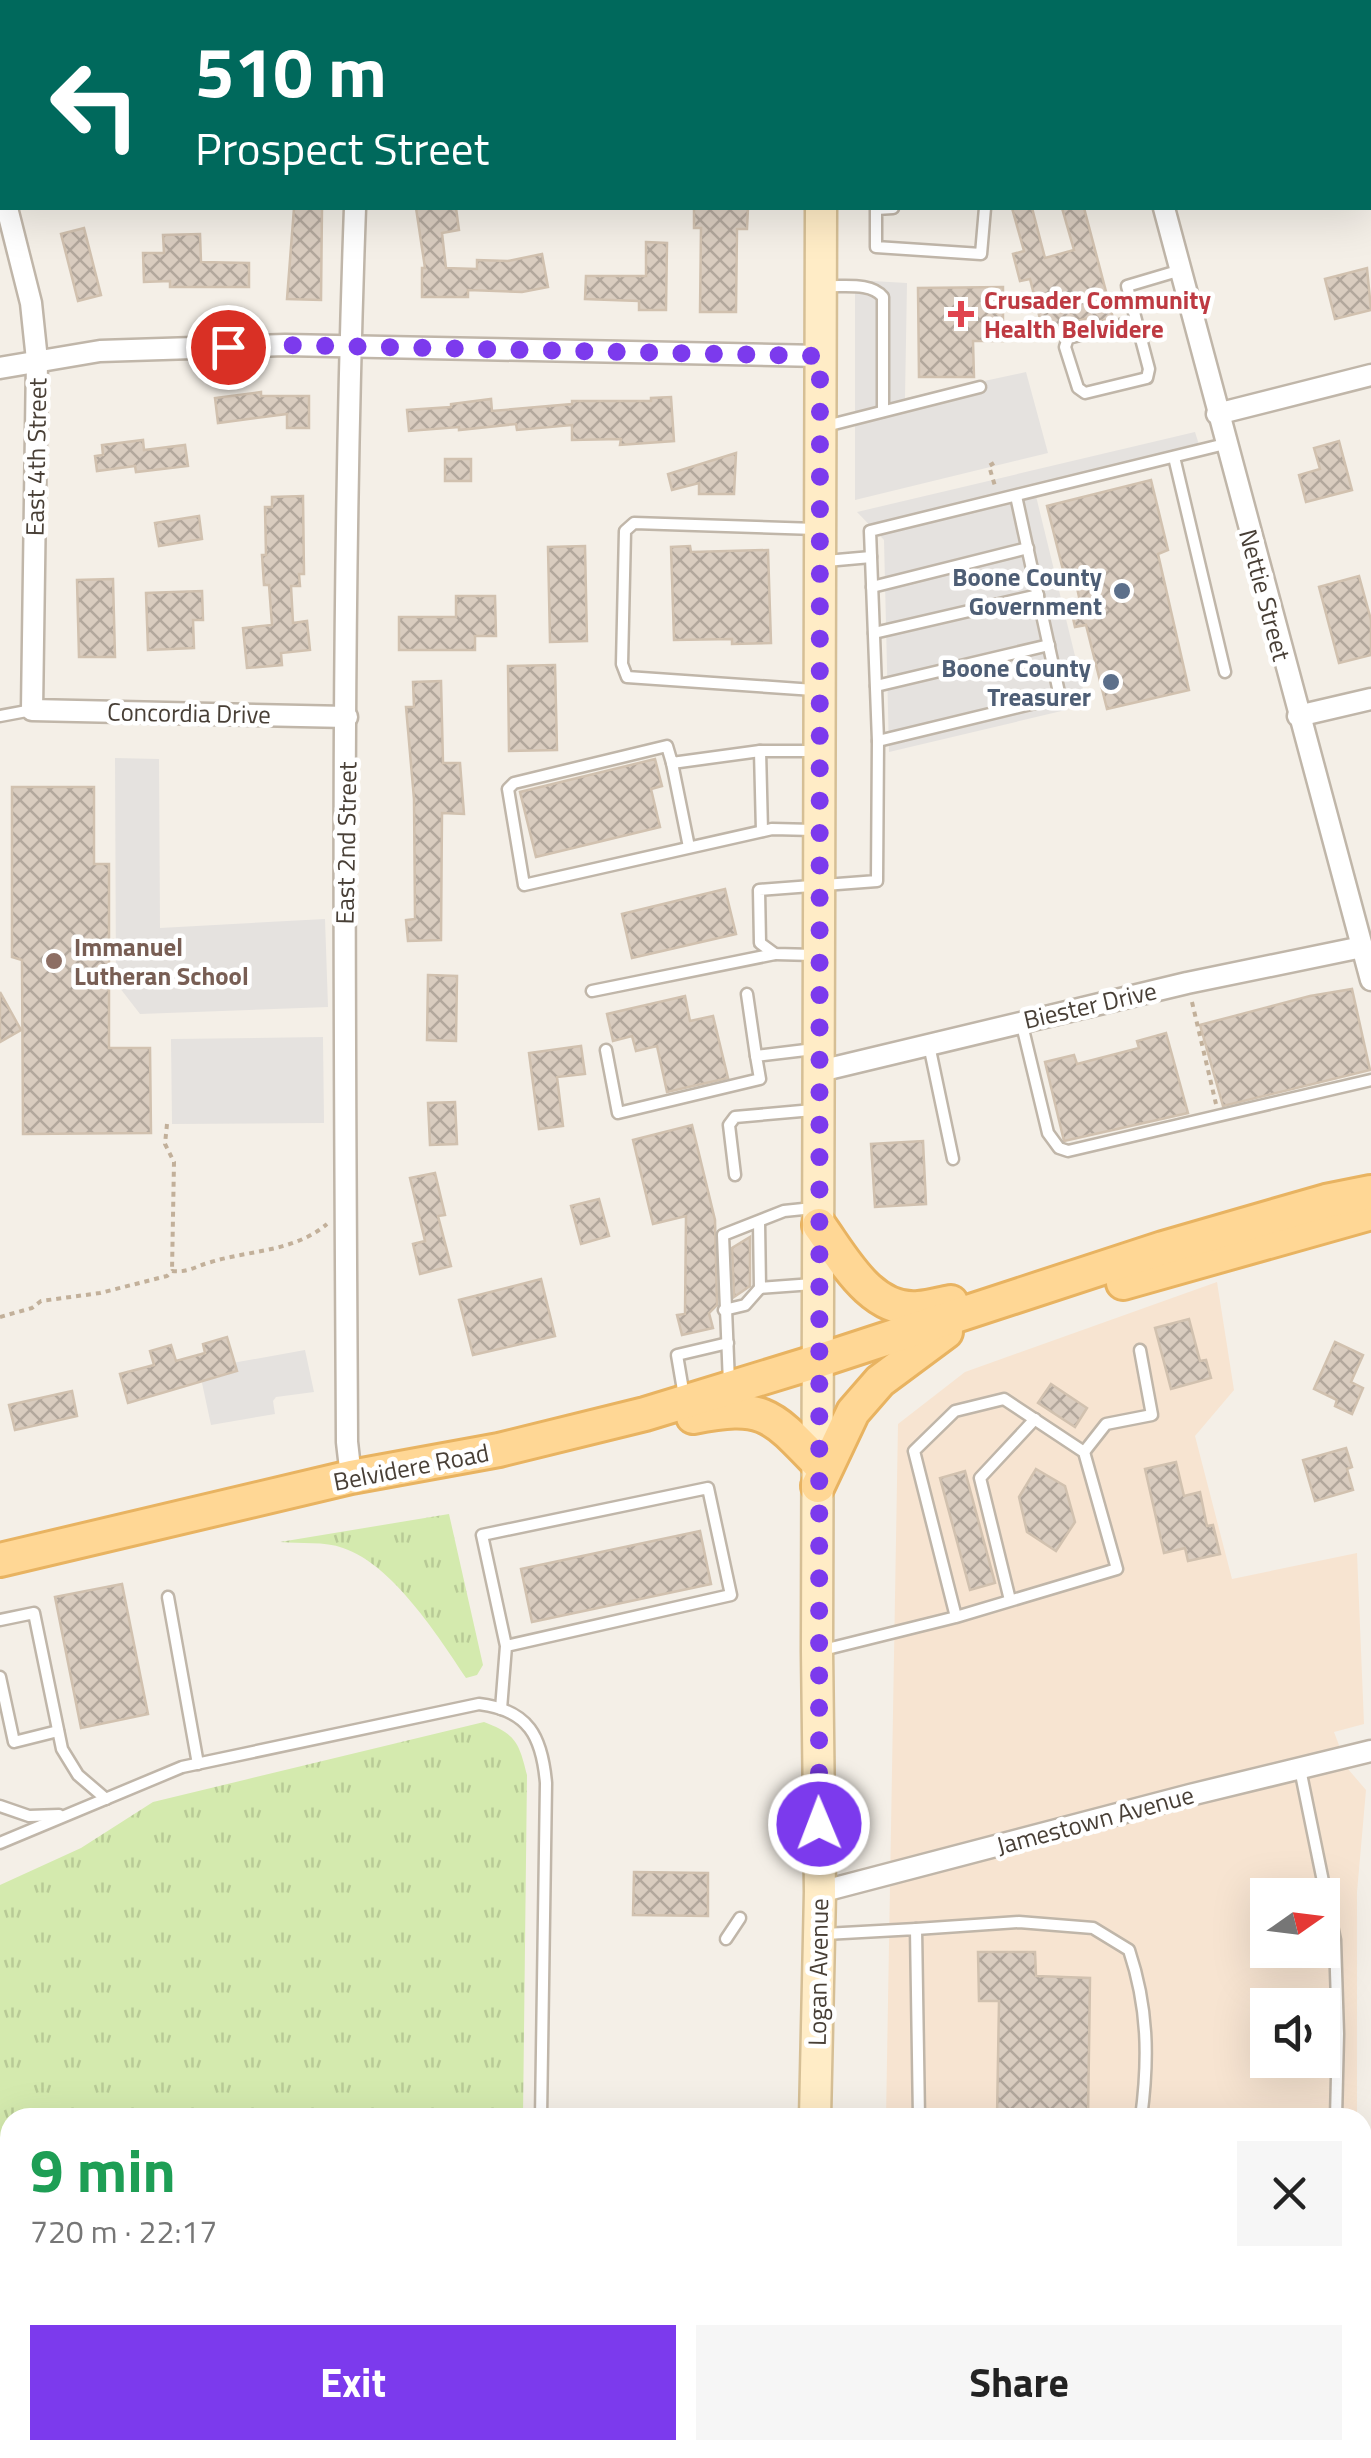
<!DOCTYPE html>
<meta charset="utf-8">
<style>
:root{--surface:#fff;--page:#f6f6f6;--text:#222;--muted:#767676;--accent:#7c3aed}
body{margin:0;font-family:"Titillium Web",sans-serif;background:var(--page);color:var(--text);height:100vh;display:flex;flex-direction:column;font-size:38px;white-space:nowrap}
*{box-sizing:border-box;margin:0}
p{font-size:32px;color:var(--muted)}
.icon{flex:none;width:55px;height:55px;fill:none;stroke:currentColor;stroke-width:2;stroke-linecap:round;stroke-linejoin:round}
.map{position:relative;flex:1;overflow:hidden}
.details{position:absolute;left:0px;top:2108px;width:1372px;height:352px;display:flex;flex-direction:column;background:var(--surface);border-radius:30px 30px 0 0;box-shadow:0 10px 40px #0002}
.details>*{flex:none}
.hud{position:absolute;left:0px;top:0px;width:1372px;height:210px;box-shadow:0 10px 40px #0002;background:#00695c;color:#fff;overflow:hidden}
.needle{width:65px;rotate:76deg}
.fabs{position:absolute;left:1250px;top:1878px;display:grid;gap:20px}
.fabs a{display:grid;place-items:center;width:90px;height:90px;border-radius:0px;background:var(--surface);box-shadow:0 10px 40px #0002;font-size:50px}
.pin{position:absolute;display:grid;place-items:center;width:85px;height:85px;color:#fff;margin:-42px;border:5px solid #fff;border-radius:50%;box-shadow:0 2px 10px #0007}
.me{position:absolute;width:110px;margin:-55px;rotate:359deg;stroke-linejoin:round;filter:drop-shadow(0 0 8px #0008)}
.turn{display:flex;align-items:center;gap:35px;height:210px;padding:0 30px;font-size:45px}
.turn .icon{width:130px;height:130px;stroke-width:2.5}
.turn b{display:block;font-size:70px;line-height:85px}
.round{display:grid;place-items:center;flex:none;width:105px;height:105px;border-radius:0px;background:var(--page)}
.headline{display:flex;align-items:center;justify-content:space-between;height:170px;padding:0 30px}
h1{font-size:60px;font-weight:700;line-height:75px;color:#1e9e55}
.button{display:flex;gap:20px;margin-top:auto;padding:20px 30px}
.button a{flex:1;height:115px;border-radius:0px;background:var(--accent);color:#fff;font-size:40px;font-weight:700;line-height:115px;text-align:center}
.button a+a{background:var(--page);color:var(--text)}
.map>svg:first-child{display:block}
</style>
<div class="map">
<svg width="1371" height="2458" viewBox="0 0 1371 2458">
<defs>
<pattern id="grass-tufts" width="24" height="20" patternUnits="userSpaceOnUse" patternTransform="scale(2.5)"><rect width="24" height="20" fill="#d4eaae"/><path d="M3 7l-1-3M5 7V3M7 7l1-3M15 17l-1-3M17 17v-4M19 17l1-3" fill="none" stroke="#b8ca96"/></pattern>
<pattern id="building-cross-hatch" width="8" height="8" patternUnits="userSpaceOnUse" patternTransform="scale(2.5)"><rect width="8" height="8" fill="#d9ccbf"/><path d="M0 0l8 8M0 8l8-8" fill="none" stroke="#b2a79c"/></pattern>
</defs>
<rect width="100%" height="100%" fill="#f4efe7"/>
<g fill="#f7e4d1" fill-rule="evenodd">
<path d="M1217,1282l17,108 -39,46 37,143 125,-26 7,171 -30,8 14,37 18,21 -9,102v225l-471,1 12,-694 67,-52zM1268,1895h54v55h-54zM1268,2005h54v55h-54z"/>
<polygon points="1371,2396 1371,2458 879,2458 879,2450 1362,2450 1363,2398"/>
</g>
<g fill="url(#grass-tufts)">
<path d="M449,1514l34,151 -6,10 -11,3c-27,-41 -74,-114 -123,-130 -18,-7 -43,-4 -63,-6z"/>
<path d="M484,1722c32,12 35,21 43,53l-4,342 -513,1v332h515v8h-525v-573l81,-37 72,-46z"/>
<rect x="564" y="2450" width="210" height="8"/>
</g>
<g fill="#e5e2df">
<polygon points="855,280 907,283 905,398 1026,372 1048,453 855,500"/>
<polygon points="1195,432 1201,451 1035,492 1087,705 889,752 884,540 857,512"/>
<polygon points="115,758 159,759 160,928 325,919 328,1007 140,1014 116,983"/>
<polygon points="323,1037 324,1123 172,1124 171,1039"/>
<polygon points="305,1350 314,1392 276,1397 273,1401 275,1414 211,1425 199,1369"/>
</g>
<g fill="url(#building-cross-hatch)" stroke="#d1c1af" stroke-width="2.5">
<polygon points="294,208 322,208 321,300 287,299"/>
<polygon points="416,208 456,208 459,230 442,233 446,268 477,269 477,260 508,261 542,254 548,287 522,292 468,290 468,297 422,297 422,268 425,268"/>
<polygon points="694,208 748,208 747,229 737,229 736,312 700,312 701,228 694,228"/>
<polygon points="1012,208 1032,208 1045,258 1074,250 1062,208 1084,208 1113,318 1093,323 1092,317 1063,325 1064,330 1044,335 1030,279 1020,281 1013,254 1024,251"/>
<polygon points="84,228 101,295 78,301 61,234"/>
<polygon points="200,234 201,262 249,263 249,287 170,287 170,281 144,282 143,253 164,253 163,235"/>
<polygon points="646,242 667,243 666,310 639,310 639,301 585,299 586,276 646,276"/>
<polygon points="1367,268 1371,310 1335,319 1325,279"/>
<polygon points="1003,287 1003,341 973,341 974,377 919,377 918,288"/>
<polygon points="261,392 261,396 309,396 309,428 287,428 287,414 218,423 215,398"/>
<polygon points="671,397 674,441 620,445 621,439 572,440 572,425 517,430 516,424 459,430 459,427 409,431 407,410 451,407 451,404 491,399 492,411 572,404 572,401 651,401 651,398"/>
<polygon points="143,440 144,450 185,445 188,466 136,472 135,466 97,471 95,456 103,455 102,445"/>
<polygon points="1339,441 1352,490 1306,502 1299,475 1320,469 1314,448"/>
<polygon points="736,453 734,494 699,494 699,483 672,490 668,474"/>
<rect x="445" y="459" width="26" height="22"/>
<polygon points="1151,480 1168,550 1158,554 1189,690 1107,709 1086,625 1075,627 1071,609 1081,606 1074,574 1064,574 1047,506"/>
<polygon points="303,496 304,574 299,574 300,586 291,586 293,623 307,621 310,650 281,653 282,665 247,668 243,628 272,625 269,585 264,585 262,555 266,555 265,507 272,507 272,497"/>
<polygon points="199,516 202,539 159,546 155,523"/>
<polygon points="585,546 587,641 550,642 548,547"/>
<polygon points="690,546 691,552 768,550 771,643 732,644 732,639 674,640 671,547"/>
<polygon points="1359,576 1371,620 1371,655 1339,663 1319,587"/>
<polygon points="113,579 115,657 79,657 77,580"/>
<polygon points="202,591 203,620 193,620 194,648 148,650 146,593"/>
<polygon points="456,596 495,596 496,636 475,636 475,650 399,650 399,617 456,617"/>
<polygon points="555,665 557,750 509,751 508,666"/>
<polygon points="441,681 443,763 460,763 464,814 442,813 441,940 408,941 406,920 415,919 414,799 406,707 414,707 413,682"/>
<polygon points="655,759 662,786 651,789 660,827 536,857 520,792"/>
<polygon points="12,787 94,787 94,864 109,864 109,1048 150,1048 151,1133 23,1134 22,960 12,957"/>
<polygon points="725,889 736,934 632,958 622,914"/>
<polygon points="428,975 457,976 456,1041 427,1040"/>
<polygon points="1352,989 1370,1070 1223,1106 1200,1025 1310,996"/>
<polygon points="0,992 21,1030 0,1042"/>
<polygon points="685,996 690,1021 713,1016 728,1078 667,1092 657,1046 636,1051 632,1036 613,1041 607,1014"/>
<polygon points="1166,1033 1188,1113 1064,1141 1045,1062 1074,1055 1077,1064 1139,1048 1137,1041"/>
<polygon points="581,1046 585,1074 557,1077 563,1126 539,1129 529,1053"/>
<polygon points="455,1102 457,1144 430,1145 428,1103"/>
<polygon points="692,1125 715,1220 717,1305 709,1313 713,1328 682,1335 677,1315 685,1314 686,1216 653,1224 633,1140"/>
<polygon points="923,1141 926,1204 875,1207 871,1144"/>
<polygon points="435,1173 445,1215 438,1216 451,1266 420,1274 413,1244 425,1241 410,1178"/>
<polygon points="599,1199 609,1236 581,1244 571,1206"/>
<polygon points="750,1237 750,1286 734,1297 732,1248"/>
<polygon points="541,1279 555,1336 473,1355 459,1300"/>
<polygon points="1189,1319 1200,1361 1206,1360 1211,1378 1171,1389 1155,1328"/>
<polygon points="227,1337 237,1371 128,1403 120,1374 154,1365 150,1351 171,1345 176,1361 205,1353 203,1344"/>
<polygon points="1335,1342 1363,1355 1351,1382 1363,1388 1352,1414 1335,1406 1337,1400 1314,1389"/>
<polygon points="1051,1384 1087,1408 1075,1427 1038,1403"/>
<polygon points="72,1391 77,1416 15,1430 9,1405"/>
<polygon points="1346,1448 1352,1467 1347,1469 1353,1490 1315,1501 1303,1460"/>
<polygon points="1176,1462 1184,1496 1200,1492 1207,1526 1213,1525 1220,1554 1188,1561 1185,1548 1164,1553 1145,1469"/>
<polygon points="1036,1469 1065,1486 1075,1522 1056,1551 1027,1532 1019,1497"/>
<polygon points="965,1471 995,1583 970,1590 940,1478"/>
<polygon points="700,1531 711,1584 532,1622 521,1569"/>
<polygon points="122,1584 148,1714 81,1728 55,1597"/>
<polygon points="634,1872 708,1873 708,1916 633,1915"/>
<polygon points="978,1952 1035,1952 1036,1976 1090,1978 1088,2118 997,2118 999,2001 979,2001"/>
</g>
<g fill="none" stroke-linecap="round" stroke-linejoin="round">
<g stroke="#c0b6a9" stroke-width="15">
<g id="lane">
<polyline points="985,2 985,0"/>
<polyline points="893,208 876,209 876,247 981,254 985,208"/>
<path d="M826,286c18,1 45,-4 57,11v114"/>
<polyline points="1136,321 1068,338 1065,347 1078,388 1085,393 1147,378 1149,369 1127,286 1181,270"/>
<polyline points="826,426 980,387"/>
<polyline points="1174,457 1225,672"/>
<polyline points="826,561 871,557"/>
<polyline points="872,587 1028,548"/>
<polyline points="874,633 1038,595"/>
<polyline points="876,686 1049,645"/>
<polyline points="814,690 627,677 622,664 625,531 634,523 816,529"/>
<polyline points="0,716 32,710"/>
<polyline points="878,741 1060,697 1016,496"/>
<polyline points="760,751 762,831"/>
<polyline points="672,763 689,847"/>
<polyline points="814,830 772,829 524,885 508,789 514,783 667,746 672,763 760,751 818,751"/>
<polyline points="814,955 775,954 760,943 759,890 877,881 878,741 870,531 1225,444"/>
<polyline points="592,991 775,954"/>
<polyline points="747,994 756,1056"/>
<polyline points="1021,1021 1048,1133 1059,1148 1068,1151 1371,1080"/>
<polyline points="929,1045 953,1159"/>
<polyline points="606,1050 618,1113 760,1079 756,1056 814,1049"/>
<polyline points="735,1175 729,1125 735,1117 813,1110"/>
<polyline points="759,1222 760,1288 813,1284"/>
<polyline points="724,1310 745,1305 760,1288"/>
<polyline points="729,1383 723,1235 784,1211 813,1208"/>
<polyline points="684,1396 677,1355 728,1343"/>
<polyline points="1084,1452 1106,1424 1152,1415 1140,1350"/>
<polyline points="168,1597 198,1764"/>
<polyline points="1010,1600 980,1478 1035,1419"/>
<polyline points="0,1620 34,1613 62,1749 78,1775 106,1799"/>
<polyline points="823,1650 956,1617 914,1451 955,1411 1004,1399 1084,1452 1117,1569 956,1617"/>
<polyline points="0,1677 14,1742 58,1731"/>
<polyline points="501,1709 506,1646 482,1535 708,1488 731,1595 506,1646"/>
<polyline points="1300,1769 1335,1940 1338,2034 1336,2118"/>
<polyline points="0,1806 29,1816 59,1815"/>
<path d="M0,1843l182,-76 297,-63c50,6 63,33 67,79l-5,335"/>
<path d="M916,1929l103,-7 74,6 36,22c19,57 20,108 12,168"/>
<polyline points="825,1934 916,1929 919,2118"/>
<polyline points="726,1939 740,1918"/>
<polyline points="1078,2450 1080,2458"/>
<polyline points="1329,2450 1331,2458"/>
<polyline points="1158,2455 1181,2450"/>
<polyline points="534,2458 534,2450"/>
<polyline points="907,2458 913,2450"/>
</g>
</g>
<g stroke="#c0b6a9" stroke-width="25">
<g id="street">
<polyline points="362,2 362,0"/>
<polyline points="1127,2 1127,0"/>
<polyline points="1370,32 1371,32"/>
<polyline points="0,74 2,74"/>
<polyline points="0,179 2,189"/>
<polyline points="7,208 31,303 37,360 32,710 347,717"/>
<polyline points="1164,208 1371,980"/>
<polyline points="0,368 100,351 285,345 820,356"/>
<polyline points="1217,414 1371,375"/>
<polyline points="1298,716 1371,699"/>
<polyline points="820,1071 1187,983 1362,947"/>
<path d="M351,1477l-4,-35c-2,-411 -7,-823 8,-1234"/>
<polyline points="820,1892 1190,1795 1371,1751"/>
</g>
</g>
<g stroke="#d6bf95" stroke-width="35">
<g id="secondary">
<polyline points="826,2 826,0"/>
<polyline points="815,2118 820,1892 817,1651 821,208"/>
<polyline points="810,2458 810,2450"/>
</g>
</g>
<g stroke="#e8b361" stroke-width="38">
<g id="primary">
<path d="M819,1225c24,33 52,88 100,83 11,-1 21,-4 32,-6"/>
<polyline points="1123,1283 1371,1213"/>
<path d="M693,1417c70,-14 78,-3 125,46"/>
<polyline points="818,1486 853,1412 880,1381 946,1332"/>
<polyline points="0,1560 351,1477 499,1450 645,1414 818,1361 1163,1248 1326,1201 1371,1192"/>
</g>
</g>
<g stroke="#c2b09a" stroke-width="4" stroke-dasharray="5 5" stroke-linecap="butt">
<polyline points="994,463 989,466 995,486"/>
<polyline points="1192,1002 1216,1104"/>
<polyline points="167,1124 165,1144 174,1162 172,1271"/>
<path d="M0,1317l32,-9 9,-7 59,-8 67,-17 5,-5c16,2 24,-5 39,-9 39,-12 83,-10 116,-38"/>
</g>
<use href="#lane" stroke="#fff" stroke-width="10"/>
<use href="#street" stroke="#fff" stroke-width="20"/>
<use href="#secondary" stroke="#ffecc6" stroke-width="30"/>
<use href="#primary" stroke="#ffd795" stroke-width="32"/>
</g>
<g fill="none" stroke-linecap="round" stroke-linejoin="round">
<polyline stroke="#7c3aed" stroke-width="18" stroke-dasharray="0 32.4" points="228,347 285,345 820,356 819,1824"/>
</g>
<path fill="#e0444e" stroke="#fff" stroke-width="4" d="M956 299h10v10h10v10h-10v10h-10v-10h-10v-10h10z"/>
<g fill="#5c6f8a" stroke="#fff" stroke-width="4">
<circle cx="1122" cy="591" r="10"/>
<circle cx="1111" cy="682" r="10"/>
</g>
<circle fill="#8d6e63" stroke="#fff" stroke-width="4" cx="54" cy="961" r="10"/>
<g text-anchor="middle" stroke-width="9" stroke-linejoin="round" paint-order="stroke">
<g font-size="25" font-weight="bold" fill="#be3a42" stroke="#fff" text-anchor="start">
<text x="984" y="309">Crusader Community<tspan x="984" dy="29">Health Belvidere</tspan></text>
</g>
<g font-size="25" fill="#483f36" stroke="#fff">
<text transform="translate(36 457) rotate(-89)" y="9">East 4th Street</text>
<text transform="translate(1265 595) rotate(75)" y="9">Nettie Street</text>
<text transform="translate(189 713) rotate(1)" y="9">Concordia Drive</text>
<text transform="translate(346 843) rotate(-89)" y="9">East 2nd Street</text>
<text transform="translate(1090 1005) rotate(-13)" y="9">Biester Drive</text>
<text transform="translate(411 1467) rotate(-11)" y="9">Belvidere Road</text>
<text transform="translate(1095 1820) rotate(-15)" y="9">Jamestown Avenue</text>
<text transform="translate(818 1972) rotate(-89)" y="9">Logan Avenue</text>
</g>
<g font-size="25" font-weight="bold" fill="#4e5e75" stroke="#fff" text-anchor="end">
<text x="1102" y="586">Boone County<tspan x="1102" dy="29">Government</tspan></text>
<text x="1091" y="677">Boone County<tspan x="1091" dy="29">Treasurer</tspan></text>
</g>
<g font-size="25" font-weight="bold" fill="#785e54" stroke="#fff" text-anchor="start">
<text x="74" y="956">Immanuel<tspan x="74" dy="29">Lutheran School</tspan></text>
</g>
</g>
</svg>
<div class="fabs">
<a><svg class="needle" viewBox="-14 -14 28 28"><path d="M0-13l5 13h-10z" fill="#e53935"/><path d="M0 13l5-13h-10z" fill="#767676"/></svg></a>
<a><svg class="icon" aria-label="sound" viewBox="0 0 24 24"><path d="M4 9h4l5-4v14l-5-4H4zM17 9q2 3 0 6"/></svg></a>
</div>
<div class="pin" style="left:228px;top:347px;background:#d93025"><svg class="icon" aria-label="arrive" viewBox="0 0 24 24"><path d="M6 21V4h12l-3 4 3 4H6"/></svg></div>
<svg class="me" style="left:819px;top:1824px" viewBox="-20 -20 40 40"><circle r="17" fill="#7c3aed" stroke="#fff" stroke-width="3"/><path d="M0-11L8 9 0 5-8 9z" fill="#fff"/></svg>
<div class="hud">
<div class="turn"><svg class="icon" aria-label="left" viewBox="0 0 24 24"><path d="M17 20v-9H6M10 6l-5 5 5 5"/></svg><div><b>510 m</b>Prospect Street</div></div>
</div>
<section class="details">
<div class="headline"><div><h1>9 min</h1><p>720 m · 22:17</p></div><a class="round"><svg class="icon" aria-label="close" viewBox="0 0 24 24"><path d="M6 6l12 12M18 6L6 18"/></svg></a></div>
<div class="button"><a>Exit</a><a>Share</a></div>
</section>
</div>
